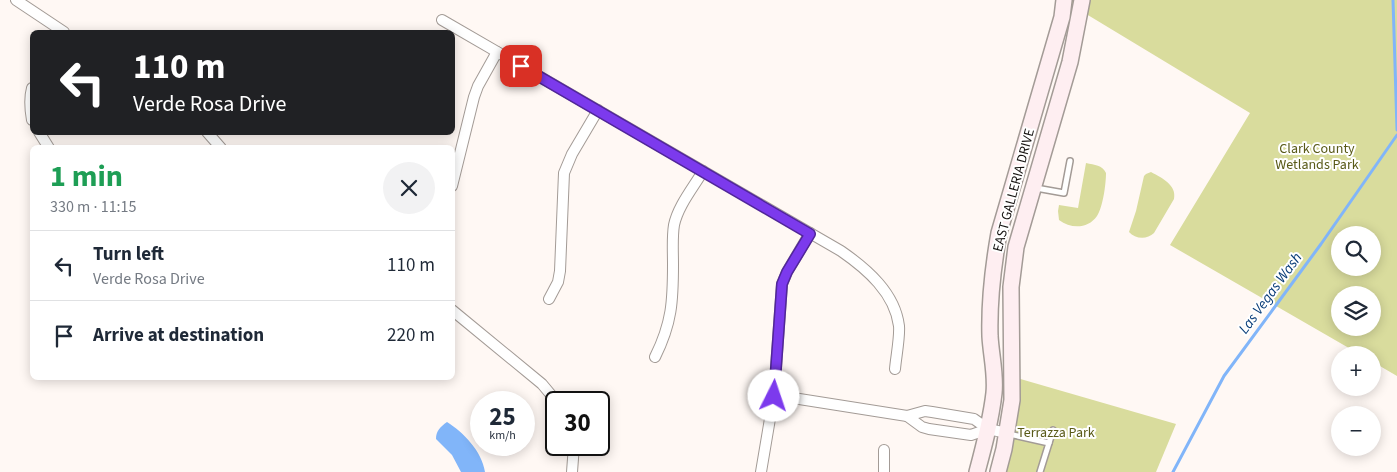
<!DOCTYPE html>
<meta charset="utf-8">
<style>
:root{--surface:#fff;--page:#f2f2f3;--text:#1f2937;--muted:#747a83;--line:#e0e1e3}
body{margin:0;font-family:"Source Sans 3",sans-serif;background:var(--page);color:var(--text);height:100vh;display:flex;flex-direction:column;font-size:19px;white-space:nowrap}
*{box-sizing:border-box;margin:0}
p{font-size:16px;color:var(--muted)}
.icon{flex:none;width:28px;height:28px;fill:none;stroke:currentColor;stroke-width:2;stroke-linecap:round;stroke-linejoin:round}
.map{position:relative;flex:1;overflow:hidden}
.side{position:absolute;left:30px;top:145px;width:425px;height:235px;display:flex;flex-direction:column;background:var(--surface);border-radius:8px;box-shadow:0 2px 12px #0003}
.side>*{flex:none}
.top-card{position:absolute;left:30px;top:30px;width:425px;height:105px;border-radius:8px;box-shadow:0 2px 12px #0003;background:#202124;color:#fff;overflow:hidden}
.controls{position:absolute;left:1331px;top:226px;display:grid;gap:10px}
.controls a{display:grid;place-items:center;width:50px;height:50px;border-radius:50%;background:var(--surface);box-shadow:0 2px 12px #0003;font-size:25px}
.speed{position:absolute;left:470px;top:391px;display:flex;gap:10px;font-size:25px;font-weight:700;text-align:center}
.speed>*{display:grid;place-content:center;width:65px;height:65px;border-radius:50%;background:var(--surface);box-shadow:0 2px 12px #0003;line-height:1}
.speed small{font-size:12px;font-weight:400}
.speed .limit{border:2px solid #111;border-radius:8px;background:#fff;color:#111}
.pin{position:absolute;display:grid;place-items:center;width:42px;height:42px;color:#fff;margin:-21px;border-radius:10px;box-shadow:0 2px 8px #0006}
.me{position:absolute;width:55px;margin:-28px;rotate:4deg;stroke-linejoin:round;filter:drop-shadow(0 0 4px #0008)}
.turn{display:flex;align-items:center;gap:18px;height:105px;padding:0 20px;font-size:22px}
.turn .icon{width:65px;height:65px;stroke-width:2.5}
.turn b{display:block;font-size:35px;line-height:42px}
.round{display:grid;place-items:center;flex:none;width:52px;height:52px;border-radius:26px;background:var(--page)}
.summary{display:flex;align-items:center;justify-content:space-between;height:85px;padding:0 20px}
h1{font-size:30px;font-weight:700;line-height:38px;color:#1e9e55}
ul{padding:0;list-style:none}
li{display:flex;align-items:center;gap:15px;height:70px;padding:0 20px;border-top:1px solid var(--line)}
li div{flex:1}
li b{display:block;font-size:19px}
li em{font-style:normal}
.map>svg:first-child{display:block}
</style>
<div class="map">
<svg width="1397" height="472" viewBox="0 0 1397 472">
<rect width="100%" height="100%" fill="#fff8f4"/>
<g fill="#d9dc9d" fill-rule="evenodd">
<path d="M1063,0h334v376l-24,-14 -1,-7h-11l-191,-110 80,-132zM1340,235h32v33h-32zM1340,295h32v33h-32z"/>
<path d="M1086,163c9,2 16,2 20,10 0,11 -3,34 -9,43 -9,13 -26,13 -38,4l-1,-9 1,-6 19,3z"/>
<path d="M1151,172c11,6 26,13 23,27l-20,34c-7,7 -19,6 -25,-1l7,-21 8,-35 2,-2z"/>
<polygon points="1017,378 1176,424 1156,472 1003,472"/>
</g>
<path fill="#81b5f9" d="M447,422c16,10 35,29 38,50h-24l-9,-17 -16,-16c0,-8 4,-12 11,-17z"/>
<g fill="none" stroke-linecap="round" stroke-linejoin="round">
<g stroke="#81b5f9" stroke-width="3">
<polyline points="1393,0 1397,130"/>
<polyline points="1173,472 1224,376 1321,244 1397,135"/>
</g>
<g stroke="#a39b96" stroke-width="8">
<g id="lane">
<polyline points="1036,188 1064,193 1070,161"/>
<polyline points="1009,434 1049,443 1040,472"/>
<polyline points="1049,443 1053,430"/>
<polyline points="574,452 592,450 596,445"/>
</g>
</g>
<g stroke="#a39b96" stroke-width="12">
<g id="street">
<polyline points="16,0 64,32"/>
<path d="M442,20l399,231c26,18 54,42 58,75 1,11 -3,31 -4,43"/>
<path d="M32,88c-3,11 -2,21 0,32"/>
<polyline points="39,132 49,148"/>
<polyline points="207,132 221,148"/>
<polyline points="452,186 474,97 478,86 497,52"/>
<polyline points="549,299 558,282 560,271 564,173 572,154 598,110"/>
<polyline points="452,310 542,384 557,402"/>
<path d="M655,357c17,-34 18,-56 18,-93 0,-12 -1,-27 1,-39 4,-19 19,-37 29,-54"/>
<polyline points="774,395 907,416 925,411 932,412 974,419 988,429 1007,433"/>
<polyline points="907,416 922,427 929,429 971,435 988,429"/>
<polyline points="884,450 884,472"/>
<polyline points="572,472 574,445"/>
<polyline points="761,472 774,395 782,284 787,272 810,233"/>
</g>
</g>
<g stroke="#a39b96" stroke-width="18">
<g id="secondary">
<path d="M977,472c7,-26 14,-52 17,-79 2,-19 -3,-38 -4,-57 -1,-35 3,-69 9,-103l63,-216 2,-17"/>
<polyline points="998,472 1004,449 1012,400 1011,287 1016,247 1070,62 1082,0"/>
</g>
</g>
<use href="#lane" stroke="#fff" stroke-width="5"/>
<use href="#street" stroke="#fff" stroke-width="10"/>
<use href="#secondary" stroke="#feeef1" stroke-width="15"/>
</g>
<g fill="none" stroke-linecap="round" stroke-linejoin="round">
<g stroke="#51269a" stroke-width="12">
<polyline id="route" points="521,66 810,234 787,272 782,284 774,396"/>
</g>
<use href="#route" stroke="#7c3aed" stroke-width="9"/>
</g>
<g text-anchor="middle" stroke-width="4" stroke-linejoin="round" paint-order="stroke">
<g font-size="14" fill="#595a18" stroke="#fff">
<text x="1317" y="153">Clark County<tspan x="1317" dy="16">Wetlands Park</tspan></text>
<text x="1056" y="437">Terrazza Park</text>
</g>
<g font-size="14" fill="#161311" stroke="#fff">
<text transform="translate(1013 190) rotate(-75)" y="5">EAST GALLERIA DRIVE</text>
</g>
<g font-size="15" font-style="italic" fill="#083c78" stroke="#fff">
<text transform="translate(1270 293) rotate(-54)" y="5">Las Vegas Wash</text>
</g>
</g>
</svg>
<div class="controls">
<a><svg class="icon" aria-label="search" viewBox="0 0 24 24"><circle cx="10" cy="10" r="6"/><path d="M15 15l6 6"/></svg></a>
<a><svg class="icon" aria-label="layers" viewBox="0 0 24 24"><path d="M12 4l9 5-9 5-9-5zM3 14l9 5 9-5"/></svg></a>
<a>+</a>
<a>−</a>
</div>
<div class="speed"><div>25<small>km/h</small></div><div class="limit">30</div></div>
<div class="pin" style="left:521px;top:66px;background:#d93025"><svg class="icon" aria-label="arrive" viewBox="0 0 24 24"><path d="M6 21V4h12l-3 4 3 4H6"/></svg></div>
<svg class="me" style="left:774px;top:396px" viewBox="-20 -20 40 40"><circle r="19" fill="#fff"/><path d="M0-13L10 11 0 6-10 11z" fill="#7c3aed"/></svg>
<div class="top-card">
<div class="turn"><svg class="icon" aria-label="left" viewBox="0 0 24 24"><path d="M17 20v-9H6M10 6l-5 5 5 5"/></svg><div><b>110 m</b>Verde Rosa Drive</div></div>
</div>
<section class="side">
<div class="summary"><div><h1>1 min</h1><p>330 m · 11:15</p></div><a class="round"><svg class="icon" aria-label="close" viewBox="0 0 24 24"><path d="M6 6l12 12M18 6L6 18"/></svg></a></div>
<ul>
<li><svg class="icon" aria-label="left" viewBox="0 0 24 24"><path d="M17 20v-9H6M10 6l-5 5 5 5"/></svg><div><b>Turn left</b><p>Verde Rosa Drive</p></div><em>110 m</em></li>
<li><svg class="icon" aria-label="arrive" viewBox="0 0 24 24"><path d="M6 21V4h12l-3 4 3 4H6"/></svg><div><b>Arrive at destination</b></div><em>220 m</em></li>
</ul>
</section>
</div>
